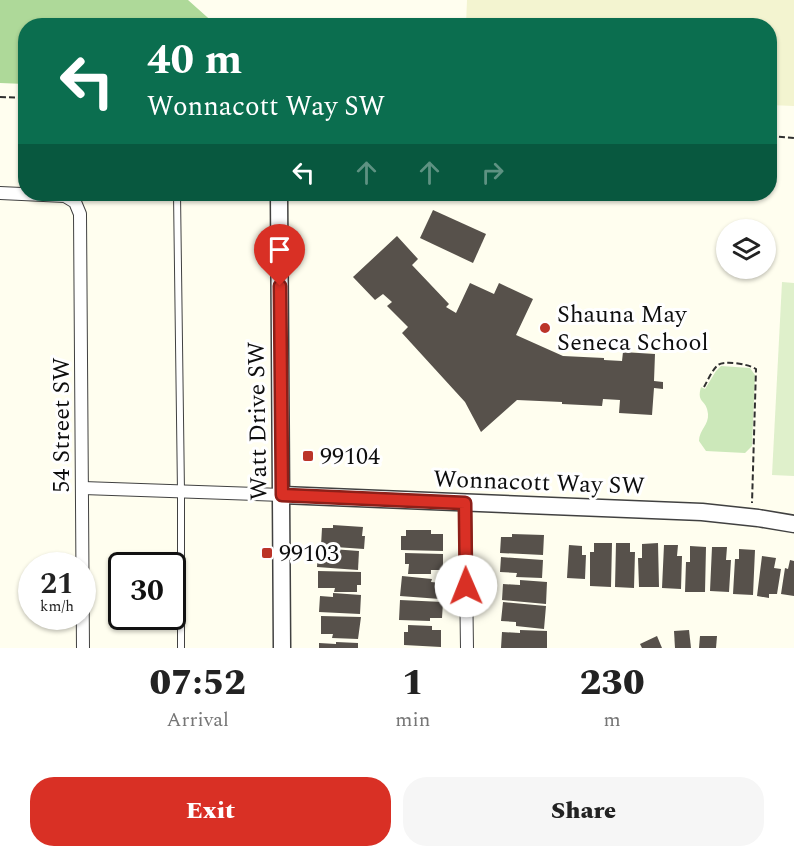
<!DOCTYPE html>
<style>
:root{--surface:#fff;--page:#f6f6f6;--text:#222;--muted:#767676;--accent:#d93025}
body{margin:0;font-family:Spectral,serif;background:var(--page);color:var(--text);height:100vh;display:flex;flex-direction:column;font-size:22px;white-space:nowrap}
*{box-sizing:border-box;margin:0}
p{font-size:20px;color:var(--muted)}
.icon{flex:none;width:33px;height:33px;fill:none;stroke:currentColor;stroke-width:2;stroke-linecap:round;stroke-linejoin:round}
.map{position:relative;height:648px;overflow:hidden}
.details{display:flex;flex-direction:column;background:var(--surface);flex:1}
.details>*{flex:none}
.top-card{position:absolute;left:18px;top:18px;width:759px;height:183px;border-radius:24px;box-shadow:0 2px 4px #0004;background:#0b6e4f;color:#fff;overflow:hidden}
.controls{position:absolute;left:716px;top:219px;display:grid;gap:12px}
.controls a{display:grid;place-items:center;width:60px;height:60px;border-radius:50%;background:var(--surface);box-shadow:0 2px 4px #0004;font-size:30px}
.speed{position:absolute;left:18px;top:552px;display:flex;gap:12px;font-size:30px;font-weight:700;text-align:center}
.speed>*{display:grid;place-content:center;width:78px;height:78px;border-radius:50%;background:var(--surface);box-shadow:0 2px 4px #0004;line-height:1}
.speed small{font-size:15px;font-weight:400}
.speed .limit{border:3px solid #111;border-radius:9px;background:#fff;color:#111}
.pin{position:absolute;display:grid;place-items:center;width:51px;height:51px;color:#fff;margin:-62px -26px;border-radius:50% 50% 50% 0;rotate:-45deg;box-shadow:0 0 6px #0007}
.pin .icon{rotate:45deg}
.me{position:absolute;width:66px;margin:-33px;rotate:359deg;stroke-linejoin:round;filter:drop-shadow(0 0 4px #0008)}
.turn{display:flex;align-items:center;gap:21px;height:126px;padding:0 30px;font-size:27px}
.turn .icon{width:78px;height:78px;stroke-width:2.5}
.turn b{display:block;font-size:42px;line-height:51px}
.lanes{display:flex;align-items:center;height:57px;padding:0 30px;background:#0003;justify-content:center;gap:30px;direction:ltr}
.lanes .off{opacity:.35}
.eta{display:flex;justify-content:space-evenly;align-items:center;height:102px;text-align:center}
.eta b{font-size:36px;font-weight:800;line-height:42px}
.primary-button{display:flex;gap:12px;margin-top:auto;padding:12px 30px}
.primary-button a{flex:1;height:69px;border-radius:24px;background:var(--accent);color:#fff;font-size:24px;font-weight:800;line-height:69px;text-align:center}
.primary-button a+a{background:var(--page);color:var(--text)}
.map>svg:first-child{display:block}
</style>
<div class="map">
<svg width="794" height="648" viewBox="0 0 794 648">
<rect width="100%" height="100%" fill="#fffeef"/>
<polygon fill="#f3f4d0" points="467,0 794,0 794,106 770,105 770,26 466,25"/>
<path fill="#cce8ba" d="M721,366l29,2 5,7 -3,71 -7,7 -39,-2 -7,-10c0,-11 10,-16 9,-27 -1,-15 -12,-10 -7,-27l4,2 11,-18z"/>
<polygon fill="#aed999" points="0,0 188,0 216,25 26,26 25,84 0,83"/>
<polygon fill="#dff0cb" points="782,282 794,283 794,476 772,475"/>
<g fill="#57514b">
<polygon points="433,210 486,234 473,263 420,238"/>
<polygon points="397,236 418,259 412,265 449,304 446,307 456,313 470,283 494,294 499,283 533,299 516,335 563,356 604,358 604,360 622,361 623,352 655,354 654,381 663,382 663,389 654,388 652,415 619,413 620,400 603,399 602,406 562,404 562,402 517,400 481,432 465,402 402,333 408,327 387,306 392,302 383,294 375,300 353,277"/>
<polygon points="333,525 363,527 362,536 365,536 364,549 321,546 322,528 333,528"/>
<polygon points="406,530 431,530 431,534 443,534 443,551 401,550 401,536 406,536"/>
<polygon points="512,534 544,535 543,555 500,553 501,537 512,537"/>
<polygon points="594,543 612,543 611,587 590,586 590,552 594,552"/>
<polygon points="616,543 630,543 630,552 635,552 634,588 615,587"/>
<polygon points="658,543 659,587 639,587 638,558 642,558 642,544"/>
<polygon points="569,545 582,546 582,555 586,555 585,579 567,578"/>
<polygon points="664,545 678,545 677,556 682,556 681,589 662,588"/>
<polygon points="690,546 706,547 705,592 685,592 686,562 690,562"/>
<polygon points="712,547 727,547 726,560 731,560 729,592 710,591"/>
<polygon points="318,548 359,551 358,570 317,567"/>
<polygon points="739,549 755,550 753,595 733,594 735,559 739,559"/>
<polygon points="405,553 443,554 443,570 431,570 431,574 408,574 409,564 405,564"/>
<polygon points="762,556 776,558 774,568 781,569 777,594 769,594 769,598 757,596"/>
<polygon points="501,557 543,560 542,578 516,577 517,573 500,572"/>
<polygon points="790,560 794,561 794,596 781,594 785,568 788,569"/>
<polygon points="318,571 361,572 361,585 357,585 357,592 334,592 335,588 318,588"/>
<polygon points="402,576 432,579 431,582 441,583 440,599 400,596"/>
<polygon points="520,580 547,582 546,604 502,600 503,584 520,585"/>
<polygon points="333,593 361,595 360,614 319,612 320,596 333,597"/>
<polygon points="400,600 443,602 442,618 430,618 430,621 399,620"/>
<polygon points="503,602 546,606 544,629 516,626 516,622 501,621"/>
<polygon points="321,616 361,617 358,639 332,638 333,634 321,634"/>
<polygon points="408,625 432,626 432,630 441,630 441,647 404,645 404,632 408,632"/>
<polygon points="520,630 547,631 547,648 501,648 502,632 520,633"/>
<polygon points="689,630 691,648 675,648 674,631"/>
<polygon points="657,636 662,648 642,648 640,644"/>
<polygon points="700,636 717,636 716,648 699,648"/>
<polygon points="336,642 358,643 358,648 319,648 319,643 336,644"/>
</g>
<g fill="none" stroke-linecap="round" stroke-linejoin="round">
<g stroke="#414141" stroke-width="8">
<polyline id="service" points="177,194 181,492 181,648"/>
</g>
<g stroke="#414141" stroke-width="14">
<g id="minor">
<polyline points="0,193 65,196 75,202 80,214 83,648"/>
<polyline points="83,488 282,495"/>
<polyline points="465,503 467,648"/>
</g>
</g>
<g stroke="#414141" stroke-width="19">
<g id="tertiary">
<polyline points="279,194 282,648"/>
<polyline points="282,495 702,512 758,518 794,524"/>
</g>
</g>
<g stroke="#303030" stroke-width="2" stroke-dasharray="6 3" stroke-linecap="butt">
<polyline points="0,97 26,98"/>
<polyline points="770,136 794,138"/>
<path d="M704,387c4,-7 8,-17 14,-22 6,-5 31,-1 38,4l-4,134"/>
</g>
<use href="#service" stroke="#fff" stroke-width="6"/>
<use href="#minor" stroke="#fff" stroke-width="12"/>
<use href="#tertiary" stroke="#fff" stroke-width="16"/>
</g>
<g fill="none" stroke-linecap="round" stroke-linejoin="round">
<g stroke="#8d1f18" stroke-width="15">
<polyline id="route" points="280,286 282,495 465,503 466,586"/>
</g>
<use href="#route" stroke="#d93025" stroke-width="10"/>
</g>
<g fill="#bb3429" stroke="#fff" stroke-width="2">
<circle cx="545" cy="328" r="6"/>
<rect x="302" y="450" width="12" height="12" rx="3"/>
<rect x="261" y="547" width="12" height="12" rx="3"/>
</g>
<g text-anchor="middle" stroke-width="6" stroke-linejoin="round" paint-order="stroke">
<g font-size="24" fill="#0e0e0e" stroke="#fff" text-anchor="start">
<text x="557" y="322">Shauna May<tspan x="557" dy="28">Seneca School</tspan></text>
<text x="320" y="464">99104</text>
<text x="279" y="561">99103</text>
</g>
<g font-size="24" fill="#0e0e0e" stroke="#fff">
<text transform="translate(257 421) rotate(-91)" y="8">Watt Drive SW</text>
<text transform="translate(61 425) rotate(-90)" y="8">54 Street SW</text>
<text transform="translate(539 482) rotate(2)" y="8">Wonnacott Way SW</text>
</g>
</g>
</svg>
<div class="controls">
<a><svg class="icon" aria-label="layers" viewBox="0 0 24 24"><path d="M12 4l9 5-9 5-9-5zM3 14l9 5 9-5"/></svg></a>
</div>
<div class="speed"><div>21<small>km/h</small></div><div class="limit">30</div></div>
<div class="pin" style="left:280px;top:286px;background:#d93025"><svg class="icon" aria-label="arrive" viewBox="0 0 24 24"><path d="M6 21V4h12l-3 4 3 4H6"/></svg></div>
<svg class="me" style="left:466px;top:586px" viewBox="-20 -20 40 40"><circle r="19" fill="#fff"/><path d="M0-13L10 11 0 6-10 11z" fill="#d93025"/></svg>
<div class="top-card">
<div class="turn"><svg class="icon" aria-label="left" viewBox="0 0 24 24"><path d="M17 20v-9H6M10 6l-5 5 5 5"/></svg><div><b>40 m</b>Wonnacott Way SW</div></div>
<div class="lanes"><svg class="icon" aria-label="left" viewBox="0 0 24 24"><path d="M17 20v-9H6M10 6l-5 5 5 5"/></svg><svg class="icon off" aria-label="ahead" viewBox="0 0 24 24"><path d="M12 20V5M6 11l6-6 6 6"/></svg><svg class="icon off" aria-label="ahead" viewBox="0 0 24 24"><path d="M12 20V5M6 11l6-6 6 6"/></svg><svg class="icon off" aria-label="right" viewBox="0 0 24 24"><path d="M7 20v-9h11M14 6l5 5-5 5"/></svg></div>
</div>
</div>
<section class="details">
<div class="eta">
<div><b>07:52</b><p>Arrival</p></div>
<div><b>1</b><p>min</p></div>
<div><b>230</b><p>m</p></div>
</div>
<div class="primary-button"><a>Exit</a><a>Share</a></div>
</section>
